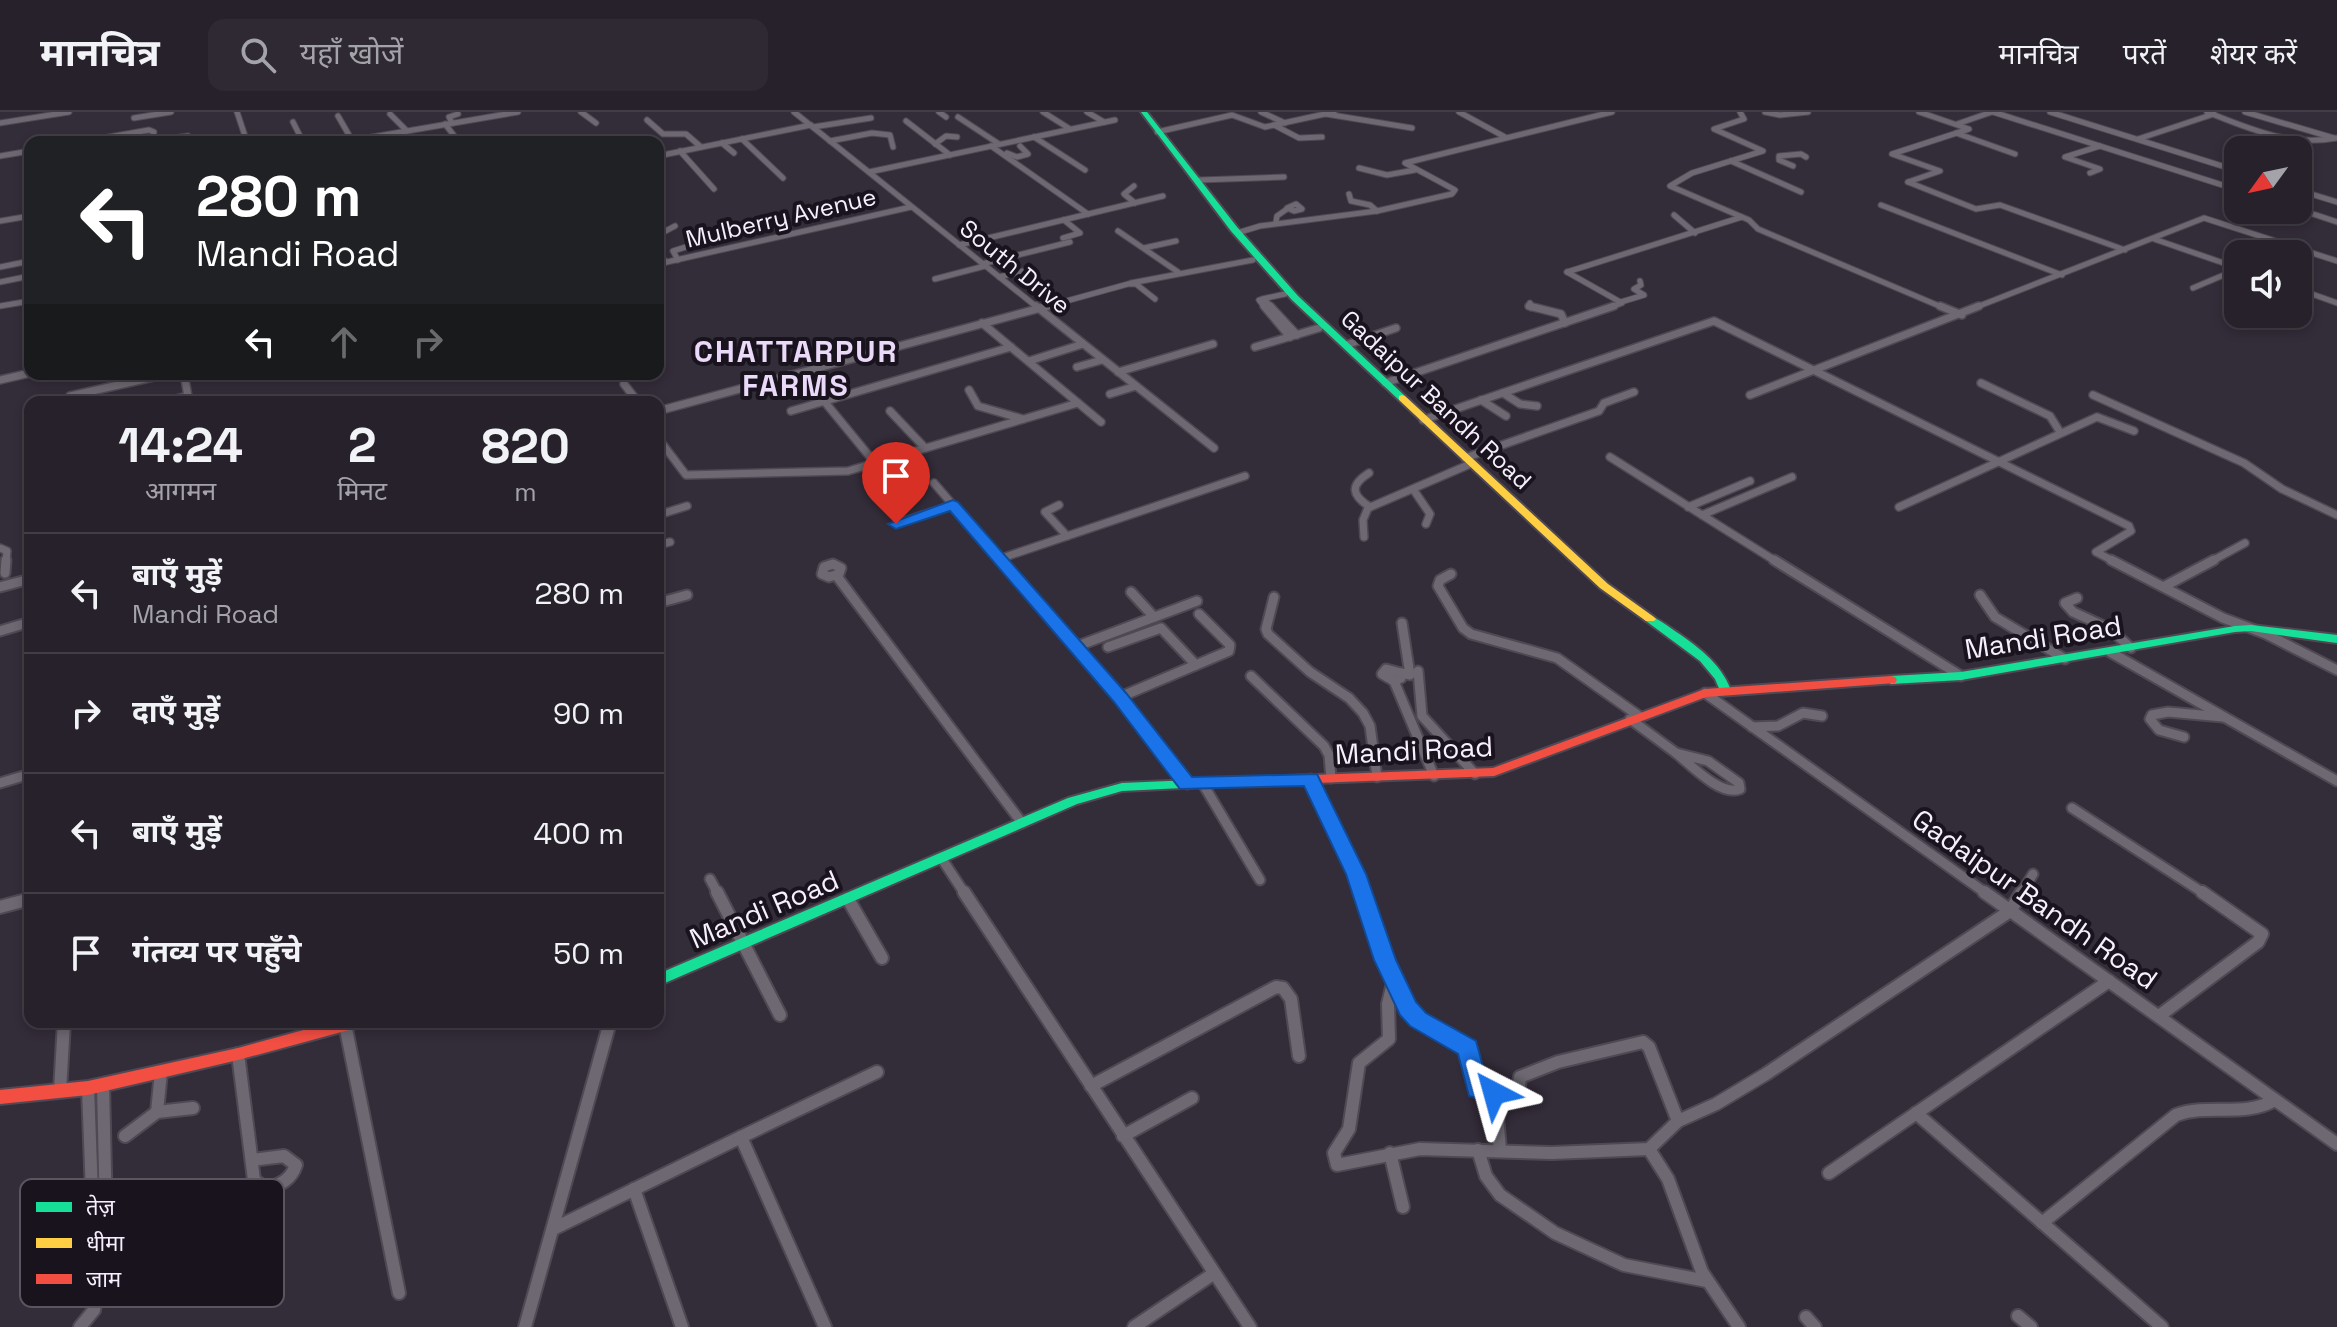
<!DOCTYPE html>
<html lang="hi">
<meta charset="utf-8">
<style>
:root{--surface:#26212b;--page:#2e2933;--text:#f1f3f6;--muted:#a4a3a9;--line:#423e47}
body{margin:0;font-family:"Space Grotesk","Noto Sans Devanagari",sans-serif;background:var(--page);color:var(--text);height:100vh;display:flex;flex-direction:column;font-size:30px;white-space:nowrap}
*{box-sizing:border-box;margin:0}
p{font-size:26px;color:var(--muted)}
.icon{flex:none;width:44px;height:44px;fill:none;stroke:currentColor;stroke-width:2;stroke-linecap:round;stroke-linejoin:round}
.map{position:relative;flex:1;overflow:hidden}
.panel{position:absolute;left:24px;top:284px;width:640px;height:632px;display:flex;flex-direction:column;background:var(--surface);border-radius:16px;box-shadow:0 4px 12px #0003,0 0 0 2px var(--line)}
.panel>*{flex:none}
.hud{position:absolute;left:24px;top:24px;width:640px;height:244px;border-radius:16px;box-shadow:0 4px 12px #0003,0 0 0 2px var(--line);background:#202124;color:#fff;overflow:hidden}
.needle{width:52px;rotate:237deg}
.controls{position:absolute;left:2224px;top:24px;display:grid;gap:16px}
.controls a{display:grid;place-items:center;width:88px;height:88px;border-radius:16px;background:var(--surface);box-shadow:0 4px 12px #0003,0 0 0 2px var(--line);font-size:40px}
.pin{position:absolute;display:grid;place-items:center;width:68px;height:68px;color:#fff;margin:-82px -34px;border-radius:50% 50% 50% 0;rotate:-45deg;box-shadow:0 0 8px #0007}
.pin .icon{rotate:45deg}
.me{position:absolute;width:88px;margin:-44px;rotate:321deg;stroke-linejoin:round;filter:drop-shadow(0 0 6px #0008)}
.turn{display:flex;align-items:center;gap:28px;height:168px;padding:0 40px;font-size:36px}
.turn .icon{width:104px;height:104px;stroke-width:2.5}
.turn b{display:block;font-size:56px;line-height:68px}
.lanes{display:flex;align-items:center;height:76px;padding:0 40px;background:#0003;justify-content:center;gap:40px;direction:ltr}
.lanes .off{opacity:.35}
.eta{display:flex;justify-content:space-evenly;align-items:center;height:136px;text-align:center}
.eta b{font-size:48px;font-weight:700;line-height:56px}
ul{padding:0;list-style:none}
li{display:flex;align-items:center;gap:24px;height:120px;padding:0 40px;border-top:2px solid var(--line)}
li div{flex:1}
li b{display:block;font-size:30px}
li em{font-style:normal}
header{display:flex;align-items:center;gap:48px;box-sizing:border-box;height:112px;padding:0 40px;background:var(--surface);border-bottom:2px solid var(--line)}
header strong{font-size:38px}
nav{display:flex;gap:44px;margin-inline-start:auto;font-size:28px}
.search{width:560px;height:72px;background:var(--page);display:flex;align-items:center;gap:20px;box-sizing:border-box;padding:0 28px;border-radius:16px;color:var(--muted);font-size:30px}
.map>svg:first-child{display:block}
</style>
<header>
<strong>मानचित्र</strong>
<div class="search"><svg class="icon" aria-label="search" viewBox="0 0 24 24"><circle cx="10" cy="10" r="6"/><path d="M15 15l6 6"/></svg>यहाँ खोजें</div>
<nav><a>मानचित्र</a><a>परतें</a><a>शेयर करें</a></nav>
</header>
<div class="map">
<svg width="2337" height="1215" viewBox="0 0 2337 1215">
<rect width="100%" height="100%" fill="#332c39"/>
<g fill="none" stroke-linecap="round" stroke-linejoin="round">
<g stroke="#504954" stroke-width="7">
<g id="street-far3">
<polyline points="237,0 247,30"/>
<polyline points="581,0 596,11"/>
<polyline points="794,0 1038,196"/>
<polyline points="939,0 946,5"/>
<polyline points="1043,0 1070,17"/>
<polyline points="1087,0 1104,10"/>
<polyline points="1261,0 1285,11"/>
<polyline points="1459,0 1505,25"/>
<polyline points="1740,0 1744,7 1714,17 1763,39 1692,61 1670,74 1749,108 1758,117 1944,196"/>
<polyline points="1765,0 1780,3 1808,0"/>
<polyline points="1993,0 2238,78"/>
<polyline points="2050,0 2238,59"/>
<path d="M2207,0c43,17 83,35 130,26"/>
<polyline points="2245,0 2334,26"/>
<polyline points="390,2 407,19"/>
<polyline points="1326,2 1412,16"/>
<polyline points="338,4 353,30"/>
<polyline points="958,5 999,32"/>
<polyline points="134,6 171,0"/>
<polyline points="647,8 663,22 686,22 701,35"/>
<polyline points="906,9 950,43"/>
<polyline points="293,10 303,30"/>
<polyline points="0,11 69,0"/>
<polyline points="452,11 449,5 458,2"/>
<polyline points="445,12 459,30"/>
<polyline points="1957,12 1992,0"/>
<polyline points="1274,13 1299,26 1322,25"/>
<polyline points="813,15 871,6"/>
<polyline points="1157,20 1232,3 1265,15 1334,0"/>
<polyline points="1956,21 2015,42"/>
<polyline points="1034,25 1085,58"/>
<polyline points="742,27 783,66"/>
<polyline points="2138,27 2214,2"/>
<polyline points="830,29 872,21 890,23 893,35"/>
<polyline points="80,30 149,18 154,20 152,29 188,24"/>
<polyline points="343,30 518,0"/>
<polyline points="722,31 734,41"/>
<polyline points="935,32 946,24 957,25"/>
<polyline points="991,34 1088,102"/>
<polyline points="680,39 714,77"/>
<polyline points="1007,41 1017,45 1028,42 1020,34"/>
<polyline points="0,44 30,39"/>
<polyline points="658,44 811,13"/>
<polyline points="1731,49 1801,80"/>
<polyline points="1793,54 1779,48 1779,44 1801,42 1806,45"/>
<polyline points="1359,56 1387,63 1415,58"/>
<polyline points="869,60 1115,8"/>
<polyline points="2090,61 2100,57 2065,45 2100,34"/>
<polyline points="1199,68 1284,65"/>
<polyline points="1908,70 1976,97 2000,93 2125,138"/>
<polyline points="1908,70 1940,59 1892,42 1969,17 1919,0"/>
<polyline points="1134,74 1124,82 1135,91"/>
<polyline points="2298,78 2337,90"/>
<polyline points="1349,82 1351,89 1370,93 1377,99"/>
<polygon points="1296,92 1302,97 1294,99 1287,96"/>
<polyline points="1881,93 2062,163"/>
<polyline points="2298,97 2337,110"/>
<polyline points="1674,103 1695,121"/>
<polyline points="0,109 30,104"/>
<polyline points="1276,110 1277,104 1287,97"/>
<polyline points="1118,119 1178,160"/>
<polyline points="1237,121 1260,114 1377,99 1452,82 1455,78 1405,51 1612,0"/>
<polyline points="658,123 675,114"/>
<polyline points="1063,126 1080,121 1064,108"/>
<polyline points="2154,127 2238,156"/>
<polyline points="959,133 1163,84"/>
<polyline points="1144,136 1176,129"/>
<polyline points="658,141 666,150"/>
<polyline points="678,148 673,139 689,134"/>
<polyline points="658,152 911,95"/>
<polyline points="982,152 1070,130"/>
<polyline points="0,155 30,149"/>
<polyline points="1567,160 1742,105"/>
<polyline points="1567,160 1622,191 1609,196"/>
<polyline points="999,165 1031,157"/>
<polyline points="935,167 985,154"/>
<polyline points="0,170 30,164"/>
<polyline points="1131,171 1253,148"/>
<polyline points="2193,176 2238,157"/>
<polyline points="2298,177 2337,191"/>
<polyline points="1262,187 1285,182"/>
<polyline points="1621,190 1644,183 1634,177 1641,173 1640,169"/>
<polyline points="1530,191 1531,196"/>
<polyline points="0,194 30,189"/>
<polyline points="1041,196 1128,172 1136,172 1155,187"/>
<polyline points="1265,196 1259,188 1266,189 1272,196"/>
<polyline points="1974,196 2204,106 2337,149"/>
</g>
</g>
<g stroke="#504954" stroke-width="10">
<g id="street-far2">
<polyline points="1036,194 1214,336"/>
<polyline points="1264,194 1290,225"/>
<polyline points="1270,194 1297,223"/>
<polyline points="1529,194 1561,202 1565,211"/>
<polyline points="1940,194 1962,203"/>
<polyline points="982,211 1101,310"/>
<polyline points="1346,233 1396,216"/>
<polyline points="1255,235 1319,216"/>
<polyline points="1029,249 1083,232"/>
<polyline points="1077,255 1102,248"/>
<polyline points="1118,260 1213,232"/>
<polyline points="184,262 189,290"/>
<polyline points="790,263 800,273 797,280 814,278"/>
<polyline points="0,268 30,261"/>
<polyline points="1385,271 1614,194"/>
<polyline points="1981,271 2050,304 2060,320"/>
<polyline points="624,272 638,290"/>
<polyline points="969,278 978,294 1023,307"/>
<polyline points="1503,281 1520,292 1537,294"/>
<polyline points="1110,282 1136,274"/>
<polyline points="1750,283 1979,194"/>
<polyline points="2093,283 2244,351 2282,377 2337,403"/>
<polyline points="70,284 167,262"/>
<polyline points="1481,288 1506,304"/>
<polyline points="824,289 875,351"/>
<polyline points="163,290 188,284"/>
<polyline points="658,299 1048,194"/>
<polyline points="791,299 1011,235"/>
<polyline points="890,299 925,336"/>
<polyline points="1423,308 1714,209 2129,414 2131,419 2096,440 2115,450"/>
<polyline points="658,326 686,363 848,359 1078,291"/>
<polyline points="1610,345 1702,403"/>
<polyline points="1465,346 1599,299 1604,291 1634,280"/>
<path d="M1369,361c-19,12 -18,22 1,34"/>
<polyline points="934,371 1002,450"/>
<polyline points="1413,377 1430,402 1426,412"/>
<polyline points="1059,393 1045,400 1067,424"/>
<polyline points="1688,395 1750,369"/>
<polyline points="1899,395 2097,305 2134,319"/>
<polyline points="658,403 687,394"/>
<polyline points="896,412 953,393"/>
<polyline points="1364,425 1363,408 1368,396 1468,353"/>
<polyline points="658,433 670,430"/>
<polyline points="0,436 7,439 6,450"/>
<polyline points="999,447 1245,364"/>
<polyline points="1777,450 1702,403 1792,365"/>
<polyline points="2210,450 2245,431"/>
</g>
</g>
<g stroke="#504954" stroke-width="13">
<g id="street-far1">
<polyline points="1001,448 1120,585 1187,672"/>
<polyline points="1774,448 1961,564"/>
<polyline points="2111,448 2223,506 2266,522 2337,558"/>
<polygon points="833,452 841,456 839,462 829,465 822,462 824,455"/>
<polyline points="5,461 6,448"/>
<polyline points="1451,462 1440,468 1438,474 1463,516 1471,522 1557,546 1639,604"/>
<polyline points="836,463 1022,711"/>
<polyline points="2165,474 2214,448"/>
<polyline points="0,475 30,467"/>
<polyline points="1131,480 1154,505"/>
<polyline points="1980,483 1995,505 2065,547"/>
<polyline points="1274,485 1266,517 1268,522 1310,560 1349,586 1363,601 1370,614 1377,665"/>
<polyline points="2077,486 2065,491 2073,500 2110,517 2131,536"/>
<polyline points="658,491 687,483"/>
<polyline points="0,519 30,510"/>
<polyline points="1075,535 1197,489"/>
<polyline points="1108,535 1161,516 1196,553"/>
<polyline points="2110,540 2337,669"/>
<polygon points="1386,557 1401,561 1401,566 1394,569 1382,562"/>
<polyline points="1418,559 1422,604 1475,662"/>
<polyline points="1401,561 1410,563 1402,511"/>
<polyline points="1251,564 1324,634 1329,643 1331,666"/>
<polyline points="1394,569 1434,664"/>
<polyline points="1705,581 1987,782"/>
<polyline points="1120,585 1229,539 1230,533 1199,502"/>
<polyline points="1630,607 1676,641"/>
<polyline points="1752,615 1778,614 1803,601 1822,604"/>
<polyline points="2184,625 2159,618 2150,607 2152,603 2168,600 2223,605"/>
<path d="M1676,641l32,8 31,22 1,6c-19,8 -49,-24 -64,-36z"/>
<polyline points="1311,667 1363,782"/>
<polyline points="0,671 30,662"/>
<polyline points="1203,672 1260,768"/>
<polyline points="2072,696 2205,782"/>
<polyline points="942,747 965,782"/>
<polyline points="710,767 718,782"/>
<polyline points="2021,782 2033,762"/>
</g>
</g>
<g stroke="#504954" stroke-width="16">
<g id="street">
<polyline points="717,780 780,903"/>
<polyline points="964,780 1250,1215"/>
<path d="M1362,780c11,31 31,108 56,127 15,11 34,20 50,29l9,40 18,6 5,56"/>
<polyline points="1984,780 2337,1032"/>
<polyline points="848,787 882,846"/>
<polyline points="0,795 30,787"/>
<polyline points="1394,867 1388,892 1389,927 1359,951 1349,1017 1334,1041 1337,1053 1420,1037 1552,1041 1649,1037 1678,1009 1716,992 1766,962 2010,799 2022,780"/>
<polyline points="2159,904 2258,830 2262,822 2202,780"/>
<polyline points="345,912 399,1181"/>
<path d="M238,942l16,126 12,9c14,-4 25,-9 30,-24l-12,-9 -32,4"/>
<polyline points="103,973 107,1149"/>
<polyline points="1091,974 1276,875 1283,876 1291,887 1299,944"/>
<polyline points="60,979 64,910"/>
<polyline points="1495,982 1518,982 1520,965 1558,950 1643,930 1649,935 1678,1009"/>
<polyline points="157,1000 161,960"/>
<polyline points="1916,1001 2162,1215"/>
<polyline points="125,1024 157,1000 193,996"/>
<polyline points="1123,1024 1192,986"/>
<polyline points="741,1025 877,960"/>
<polyline points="1649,1037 1668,1067 1702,1160 1739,1215"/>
<polyline points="1478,1038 1486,1064 1500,1083 1555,1121 1624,1153 1707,1169"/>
<polyline points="1390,1041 1403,1095"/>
<polyline points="1829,1061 2109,869"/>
<polyline points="634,1077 682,1215"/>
<path d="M2042,1111l134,-108c34,-12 67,3 99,-15"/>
<polyline points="555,1116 741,1025 825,1215"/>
<polyline points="2018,1204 2031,1215"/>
<polyline points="1806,1205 1815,1215"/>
<polyline points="80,1215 94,1198 96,1187 88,976"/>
<polyline points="525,1215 610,910"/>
<polyline points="1134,1215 1213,1162"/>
</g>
</g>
<g stroke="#504954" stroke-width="4">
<g id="fast">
<polygon points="1141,0 1147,0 1237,115 1298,184 1405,284 1405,288 1399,288 1292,188 1231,119"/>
<path d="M1650,504c8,3 15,8 22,13 25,17 48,33 59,61l-2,3h-8l-6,-14 -15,-18 -54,-40 -2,-2 2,-2z"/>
<polygon points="2251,513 2337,523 2337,531 2251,519 2235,520 1961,568 1891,572 1885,568 1891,564 1961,560 2235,514"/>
<polygon points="1239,666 1243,667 1245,670 1243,673 1122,679 1077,692 658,874 658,862 1068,686 1122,671"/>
</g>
</g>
<g stroke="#504954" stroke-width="4">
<polygon id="slow" points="1402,283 1405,284 1608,472 1654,505 1656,507 1654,509 1646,509 1600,476 1399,288 1399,284"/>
</g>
<g stroke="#504954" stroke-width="4">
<g id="jam">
<polygon points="1891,564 1895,565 1897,568 1895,571 1706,585 1494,664 1239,674 1235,673 1233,670 1235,667 1239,666 1493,656 1705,577"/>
<polygon points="333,910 363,910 361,914 356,916 238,948 88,983 0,992 0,978 88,969 238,936"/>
</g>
</g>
<use href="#street-far3" stroke="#6d6871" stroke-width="5"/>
<use href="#street-far2" stroke="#6d6871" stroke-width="7"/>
<use href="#street-far1" stroke="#6d6871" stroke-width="9"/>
<use href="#street" stroke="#6d6871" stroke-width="12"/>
<use href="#fast" fill="#16e098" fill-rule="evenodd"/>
<use href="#slow" fill="#ffcf43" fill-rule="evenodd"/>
<use href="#jam" fill="#f24e42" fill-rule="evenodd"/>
</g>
<polygon fill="#1a73e8" stroke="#114b97" stroke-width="2" points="953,388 958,390 1126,581 1192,665 1317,662 1366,762 1396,848 1416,890 1426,901 1476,929 1487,969 1502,974 1506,981 1502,988 1494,992 1469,984 1458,942 1410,914 1400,903 1374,848 1346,762 1304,674 1180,677 1114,590 950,399 896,417 888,412"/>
<g text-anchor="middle" stroke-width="8" stroke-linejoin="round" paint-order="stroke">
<g font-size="24" fill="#f7effe" stroke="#19131d">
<text transform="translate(781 106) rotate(-13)" y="8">Mulberry Avenue</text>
<text transform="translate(1015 155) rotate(39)" y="8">South Drive</text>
<text transform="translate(1436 288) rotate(43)" y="8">Gadaipur Bandh Road</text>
</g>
<g font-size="28" fill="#f7effe" stroke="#19131d">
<text transform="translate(2043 525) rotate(-9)" y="10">Mandi Road</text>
<text transform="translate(1414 638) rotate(-3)" y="10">Mandi Road</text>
<text transform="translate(2035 787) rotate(35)" y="10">Gadaipur Bandh Road</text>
<text transform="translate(764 797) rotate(-23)" y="10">Mandi Road</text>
</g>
<g font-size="30" font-weight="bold" letter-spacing="2" fill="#ead9f8" stroke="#19131d">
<text x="796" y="250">CHATTARPUR<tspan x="796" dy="34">FARMS</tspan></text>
</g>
</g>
<rect x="20" y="1067" width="264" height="128" rx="12" fill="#19131d" stroke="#5c5560" stroke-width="2"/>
<rect x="36" y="1090" width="36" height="10" fill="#16e098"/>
<rect x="36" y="1126" width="36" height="10" fill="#ffcf43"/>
<rect x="36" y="1162" width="36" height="10" fill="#f24e42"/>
<g font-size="22" fill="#f7effe">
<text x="86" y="1103">तेज़</text>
<text x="86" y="1139">धीमा</text>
<text x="86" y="1175">जाम</text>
</g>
</svg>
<div class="controls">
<a><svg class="needle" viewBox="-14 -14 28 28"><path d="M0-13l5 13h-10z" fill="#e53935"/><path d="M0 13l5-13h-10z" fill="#a4a3a9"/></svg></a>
<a><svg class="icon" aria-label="sound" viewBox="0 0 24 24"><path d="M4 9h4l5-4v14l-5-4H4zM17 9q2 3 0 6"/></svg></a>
</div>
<div class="pin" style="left:896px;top:412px;background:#d93025"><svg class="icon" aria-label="arrive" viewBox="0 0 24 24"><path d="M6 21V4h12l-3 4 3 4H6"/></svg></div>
<svg class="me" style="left:1494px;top:981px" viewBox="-20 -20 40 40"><path d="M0-17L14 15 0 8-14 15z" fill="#1a73e8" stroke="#fff" stroke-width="4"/></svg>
<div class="hud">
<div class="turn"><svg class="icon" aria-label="left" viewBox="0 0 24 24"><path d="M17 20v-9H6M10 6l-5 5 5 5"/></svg><div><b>280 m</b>Mandi Road</div></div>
<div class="lanes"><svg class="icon" aria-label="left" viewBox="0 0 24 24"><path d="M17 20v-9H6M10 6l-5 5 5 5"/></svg><svg class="icon off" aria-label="ahead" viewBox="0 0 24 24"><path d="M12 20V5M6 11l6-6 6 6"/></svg><svg class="icon off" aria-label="right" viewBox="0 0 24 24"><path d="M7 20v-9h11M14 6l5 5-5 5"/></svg></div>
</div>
<section class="panel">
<div class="eta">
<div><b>14:24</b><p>आगमन</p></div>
<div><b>2</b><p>मिनट</p></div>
<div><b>820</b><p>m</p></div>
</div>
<ul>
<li><svg class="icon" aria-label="left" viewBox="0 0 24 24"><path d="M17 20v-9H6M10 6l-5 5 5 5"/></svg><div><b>बाएँ मुड़ें</b><p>Mandi Road</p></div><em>280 m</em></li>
<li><svg class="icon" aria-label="right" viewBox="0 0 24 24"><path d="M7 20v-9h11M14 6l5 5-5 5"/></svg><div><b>दाएँ मुड़ें</b></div><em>90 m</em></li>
<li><svg class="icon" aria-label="left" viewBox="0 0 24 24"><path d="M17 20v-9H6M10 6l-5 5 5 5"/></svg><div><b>बाएँ मुड़ें</b></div><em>400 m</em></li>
<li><svg class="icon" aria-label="arrive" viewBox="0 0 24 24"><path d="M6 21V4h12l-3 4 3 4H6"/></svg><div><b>गंतव्य पर पहुँचे</b></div><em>50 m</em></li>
</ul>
</section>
</div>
